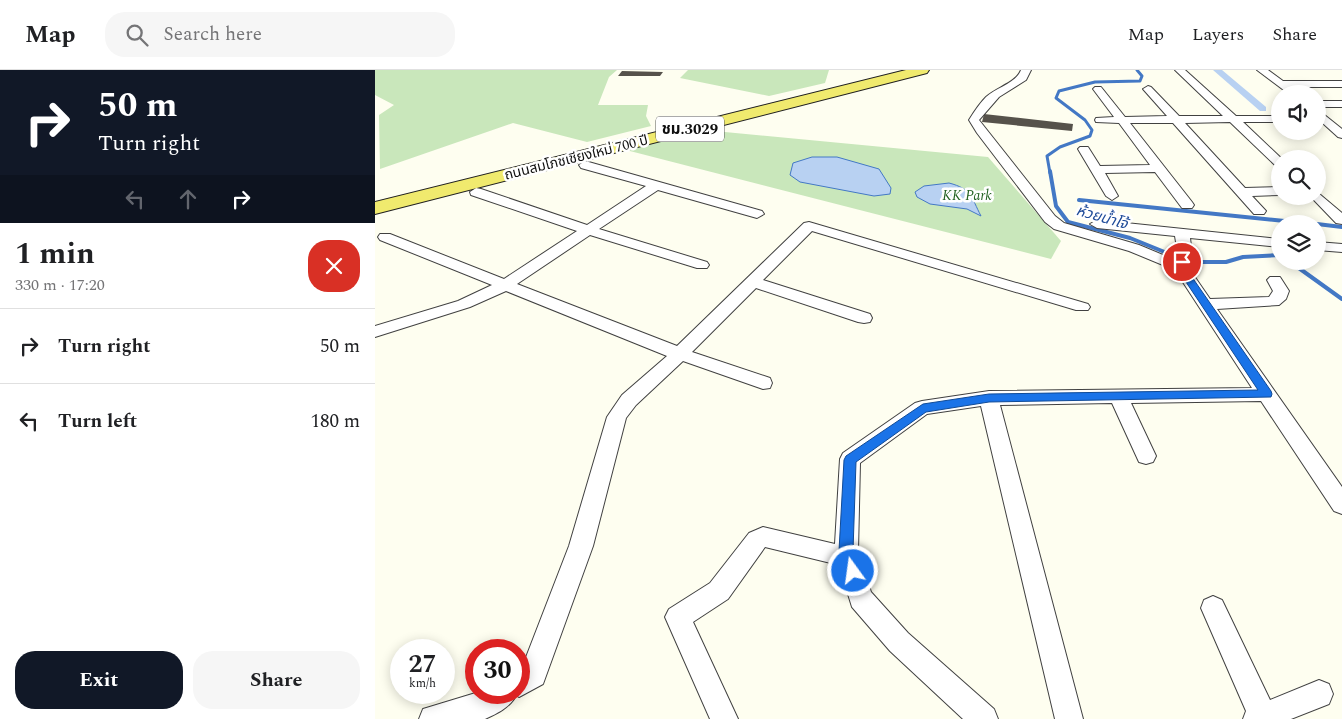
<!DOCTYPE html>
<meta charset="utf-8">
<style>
:root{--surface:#fff;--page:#f6f6f6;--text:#202124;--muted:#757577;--line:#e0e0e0;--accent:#111827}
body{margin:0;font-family:Spectral,"Noto Sans Thai",serif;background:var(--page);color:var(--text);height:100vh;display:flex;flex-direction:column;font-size:19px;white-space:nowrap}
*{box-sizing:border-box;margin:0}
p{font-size:16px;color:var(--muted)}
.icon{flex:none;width:28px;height:28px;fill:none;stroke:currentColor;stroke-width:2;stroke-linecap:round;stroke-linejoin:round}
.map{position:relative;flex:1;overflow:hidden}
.panel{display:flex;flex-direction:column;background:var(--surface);width:375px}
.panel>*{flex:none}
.banner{background:#111827;color:#fff;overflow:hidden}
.fabs{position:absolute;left:896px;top:15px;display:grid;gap:10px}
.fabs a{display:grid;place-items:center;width:55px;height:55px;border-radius:50%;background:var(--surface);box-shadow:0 2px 12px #0003;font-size:25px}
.speed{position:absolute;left:15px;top:569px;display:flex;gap:10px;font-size:25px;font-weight:700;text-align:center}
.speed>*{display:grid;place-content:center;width:65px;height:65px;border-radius:50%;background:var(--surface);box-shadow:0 2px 12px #0003;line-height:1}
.speed small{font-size:12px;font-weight:400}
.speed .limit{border:8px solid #d22;background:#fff;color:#111}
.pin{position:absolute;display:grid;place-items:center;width:42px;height:42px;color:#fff;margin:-21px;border:2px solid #fff;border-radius:50%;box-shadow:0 1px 5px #0007}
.me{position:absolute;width:55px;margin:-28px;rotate:346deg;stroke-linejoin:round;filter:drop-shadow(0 0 4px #0008)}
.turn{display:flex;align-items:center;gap:18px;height:105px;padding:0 15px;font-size:22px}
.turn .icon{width:65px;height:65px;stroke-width:2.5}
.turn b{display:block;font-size:35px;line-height:42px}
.lanes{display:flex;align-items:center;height:48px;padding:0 15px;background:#0003;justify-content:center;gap:25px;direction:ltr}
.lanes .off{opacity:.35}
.round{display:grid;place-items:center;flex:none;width:52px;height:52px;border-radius:20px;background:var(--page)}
.summary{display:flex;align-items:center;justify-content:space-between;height:85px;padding:0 15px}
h1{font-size:30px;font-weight:700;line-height:38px}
.action{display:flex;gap:10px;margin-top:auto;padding:10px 15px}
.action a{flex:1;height:58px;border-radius:20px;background:var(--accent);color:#fff;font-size:20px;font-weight:700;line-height:58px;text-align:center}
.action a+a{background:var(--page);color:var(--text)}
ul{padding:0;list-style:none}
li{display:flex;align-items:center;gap:15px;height:75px;padding:0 15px;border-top:1px solid var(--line)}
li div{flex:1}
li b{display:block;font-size:19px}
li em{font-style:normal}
header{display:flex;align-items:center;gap:30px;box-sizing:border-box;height:70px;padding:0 25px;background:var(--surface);border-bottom:1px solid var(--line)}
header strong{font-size:24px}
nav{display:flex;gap:28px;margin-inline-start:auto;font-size:18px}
.search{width:350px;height:45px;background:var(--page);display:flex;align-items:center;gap:12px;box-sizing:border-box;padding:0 18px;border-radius:20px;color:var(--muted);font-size:19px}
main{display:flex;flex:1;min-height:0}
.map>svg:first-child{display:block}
</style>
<header>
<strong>Map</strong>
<div class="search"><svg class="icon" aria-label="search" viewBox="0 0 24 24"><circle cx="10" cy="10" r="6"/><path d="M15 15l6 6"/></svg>Search here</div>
<nav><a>Map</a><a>Layers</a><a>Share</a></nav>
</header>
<main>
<section class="panel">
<div class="banner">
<div class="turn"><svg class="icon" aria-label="right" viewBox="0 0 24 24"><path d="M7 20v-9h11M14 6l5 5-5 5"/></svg><div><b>50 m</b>Turn right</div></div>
<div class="lanes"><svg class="icon off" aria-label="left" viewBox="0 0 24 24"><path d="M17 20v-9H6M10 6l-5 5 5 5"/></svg><svg class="icon off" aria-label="ahead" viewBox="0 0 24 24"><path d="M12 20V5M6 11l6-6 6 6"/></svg><svg class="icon" aria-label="right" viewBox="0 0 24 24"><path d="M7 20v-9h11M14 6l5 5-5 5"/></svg></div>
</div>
<div class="summary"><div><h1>1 min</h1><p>330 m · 17:20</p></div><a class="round" style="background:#d93025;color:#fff"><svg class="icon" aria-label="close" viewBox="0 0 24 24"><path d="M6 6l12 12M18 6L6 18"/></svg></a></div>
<ul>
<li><svg class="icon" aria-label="right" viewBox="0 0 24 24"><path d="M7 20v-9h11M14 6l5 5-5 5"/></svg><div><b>Turn right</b></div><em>50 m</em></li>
<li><svg class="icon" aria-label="left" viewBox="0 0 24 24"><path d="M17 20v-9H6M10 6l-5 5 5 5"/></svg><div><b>Turn left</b></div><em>180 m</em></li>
</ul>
<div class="action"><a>Exit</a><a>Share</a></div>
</section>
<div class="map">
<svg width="967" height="649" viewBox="0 0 967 649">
<rect width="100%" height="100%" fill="#fefef0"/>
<g fill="#c9e7bb">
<polygon points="0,0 242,0 234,7 223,35 273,35 271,46 276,56 212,72 138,53 5,99 4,45 19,35 0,25"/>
<polygon points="313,0 454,0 450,13 394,26 305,8"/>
<polygon points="329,60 613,87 686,171 676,189 251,80"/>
</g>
<g fill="#b8d1f2" stroke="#4378c5">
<polygon points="437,87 462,87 504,99 516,118 515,124 499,126 425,112 415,105 418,93"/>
<path d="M574,113c23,6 22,14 32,33l-14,-7 -37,-5 -13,-7 -2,-5 9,-6z"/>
</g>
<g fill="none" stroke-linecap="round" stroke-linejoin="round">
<polyline stroke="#4378c5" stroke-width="3" points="675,103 672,86 685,77 715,66 717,60 710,50 681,28 684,21 720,12 765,11 767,6 762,0"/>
<g stroke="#4378c5" stroke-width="4">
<polyline points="675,101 681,136 693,152 755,168 792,183 825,192 851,192 868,187 905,185"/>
<polyline points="704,130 939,154"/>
<polyline points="942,154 967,157"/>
<polyline points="914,191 967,229"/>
</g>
<polygon fill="#b8d1f2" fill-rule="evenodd" points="838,0 847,0 891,37 891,41 885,41"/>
</g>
<g fill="#56524b">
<polygon points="247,1 288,2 285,6 243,6"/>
<polygon points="609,44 698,54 697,61 607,52"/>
</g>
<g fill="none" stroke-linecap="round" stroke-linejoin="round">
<g stroke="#414141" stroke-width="2">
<g id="minor">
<path d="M646,0h10l-5,10 -27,17 -20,23 76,96 9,7 75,22 36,15 3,-6 -3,-18 -78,-8 -7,-4 7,-4 183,19v8l-90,-9 2,16 -4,13 22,32 59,-2 4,-6 -6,-11 3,-3h10l9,14 -3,8 -7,6 -62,4 125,178v27l-8,-3 -73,-110 -130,2 25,53 -3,6 -7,2 -7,-2 -27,-59 -112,2 83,314h-28l-74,-313 -54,8 -67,49 -2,88 13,41 37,41 86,76 4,10h-35l-73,-68 -38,-44 -13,-42 -74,-18 -37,52 -35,23 45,97h-28l-45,-102 4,-8 41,-26 39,-50 14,-6 72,17 5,-85 3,-6 72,-50 7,-2 67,-10 263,-3 -77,-118 -46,-19 -75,-22 -9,-7 -68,-89 -8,-13c5,-8 10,-16 17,-23 11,-10 30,-14 35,-27z"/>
<polygon points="800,0 810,0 861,46 905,46 905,52 868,52 907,89 905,89 905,97 901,96 855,52 810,53 870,118 905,117 905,125 877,126 891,141 889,144 879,144 798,53 755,53 817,132 819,135 817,138 807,138 780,102 730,103 743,126 737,130 731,126 703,79 705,77 713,77 725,96 775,95 744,53 721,52 720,50 721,48 739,47 718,19 720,17 726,17 750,47 792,46 768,19 773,16 776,17 804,46 848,46"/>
<polygon points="882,0 893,0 908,11 967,11 967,17 916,17 920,21 914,24"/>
<rect x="942" y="31" width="25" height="6"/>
<polygon points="942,39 967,59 967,68 963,67 942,48"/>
<path d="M210,91l177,50 2,3 -7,4 -99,-28 -59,39 108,33 2,3 -2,3h-10l-107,-33 -73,49 160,62 127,-123 5,-1 279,82 2,3 -2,3h-12l-264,-79 -49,49 107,34 2,4 -2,4 -6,1 -6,-1 -102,-34 -64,64 78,26 2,5 -2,5 -7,1 -80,-28 -47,44 -10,13 -33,128 -50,138 -24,13 -3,-2c-5,12 -20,19 -31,24h-66l4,-10 56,-17h40v-25l4,-2 46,-119 38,-129 15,-22 45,-39 -161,-65 -36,16 -95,30v-11l83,-25 34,-16 -112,-45 -2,-3 2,-3h10l114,45 73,-48 -106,-36 -1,-3 6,-4 5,1 106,36 59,-39 -65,-18 -2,-3z"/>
<polygon points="942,122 967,143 967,154 961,153 935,126 942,126"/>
<polygon points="942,172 967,174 967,182 942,180"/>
<polygon points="838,526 847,530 895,630 944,610 954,614 958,624 954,634 916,649 868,649 871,641 826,538 829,530"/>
</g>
</g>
<g stroke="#1f1f1f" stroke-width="2">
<polygon id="primary" points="531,0 554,0 552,3 0,144 0,132"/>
</g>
<use href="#minor" fill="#fff" fill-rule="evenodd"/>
<use href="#primary" fill="#f0ea6e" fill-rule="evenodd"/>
</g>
<polygon fill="#1a73e8" stroke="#114b97" points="807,189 811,192 810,197 896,321 897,324 896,327 614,332 551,342 481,392 478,481 485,501 483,505 478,507 472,505 464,481 469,390 471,386 548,334 614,324 883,320 801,197 804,190"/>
<g text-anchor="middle" stroke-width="5" stroke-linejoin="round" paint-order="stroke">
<g font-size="14" fill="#0e0e0e" stroke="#fff">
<text transform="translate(201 87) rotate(-14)" y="5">ถนนสมโภชเชียงใหม่ 700 ปี</text>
</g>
<g font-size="14" font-style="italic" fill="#236222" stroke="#fff">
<text x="592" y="130">KK Park</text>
</g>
<rect fill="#fff" stroke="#565656" stroke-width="1" x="281" y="46.5" width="68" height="25" rx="4"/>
<g font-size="15" font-weight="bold" fill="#0e0e0e">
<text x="315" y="64">ชม.3029</text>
</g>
<g font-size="15" font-style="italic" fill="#1f4b99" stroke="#fff">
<text transform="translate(727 147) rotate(16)" y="5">ห้วยน้ำโจ้</text>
</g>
</g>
</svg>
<div class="fabs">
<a><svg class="icon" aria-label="sound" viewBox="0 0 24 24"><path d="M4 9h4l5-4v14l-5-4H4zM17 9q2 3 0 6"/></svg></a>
<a><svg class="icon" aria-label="search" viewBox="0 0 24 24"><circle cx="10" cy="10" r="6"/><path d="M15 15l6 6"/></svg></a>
<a><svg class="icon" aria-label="layers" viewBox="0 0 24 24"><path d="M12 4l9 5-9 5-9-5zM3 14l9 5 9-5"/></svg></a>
</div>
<div class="speed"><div>27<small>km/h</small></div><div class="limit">30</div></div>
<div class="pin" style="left:807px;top:192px;background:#d93025"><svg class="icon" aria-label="arrive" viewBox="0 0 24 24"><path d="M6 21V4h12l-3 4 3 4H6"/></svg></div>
<svg class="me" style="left:478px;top:501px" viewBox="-20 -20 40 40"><circle r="17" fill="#1a73e8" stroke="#fff" stroke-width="3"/><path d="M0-11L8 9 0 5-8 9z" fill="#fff"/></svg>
</div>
</main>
